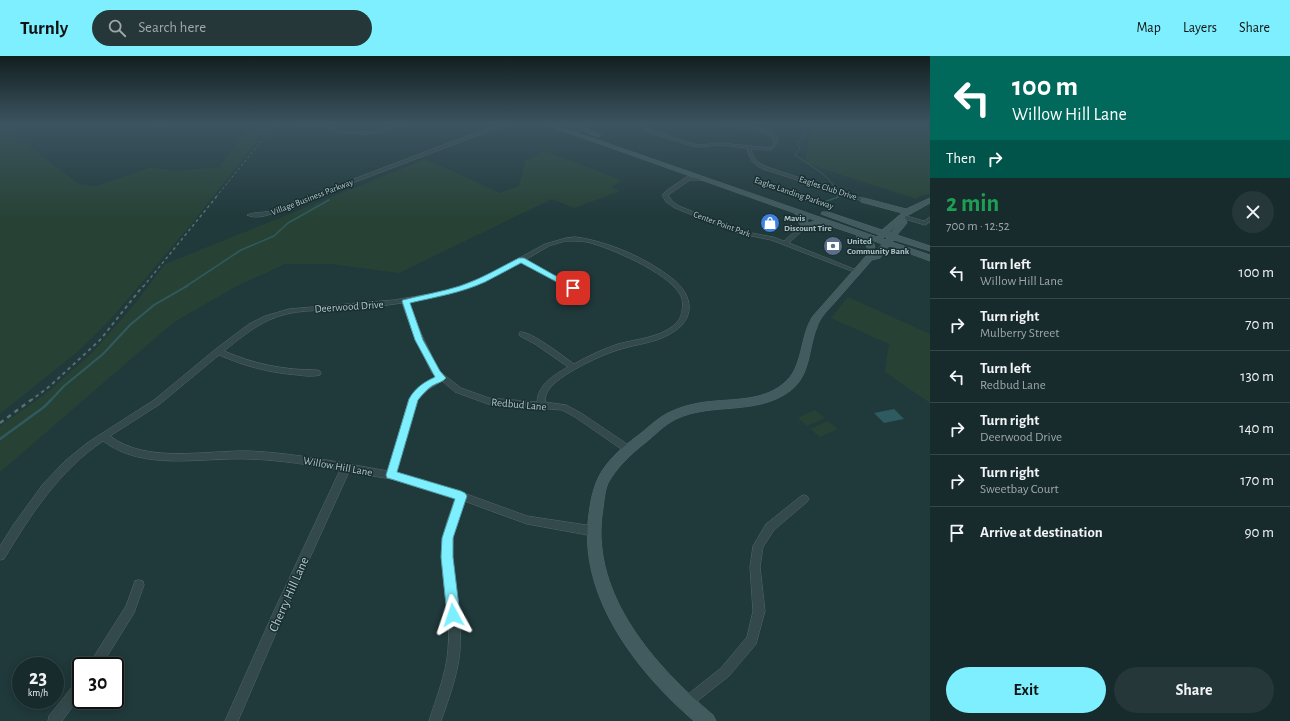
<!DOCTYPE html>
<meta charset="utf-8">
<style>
:root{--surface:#182b2c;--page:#253738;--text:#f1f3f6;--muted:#9fa7a9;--line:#364748;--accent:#7deffe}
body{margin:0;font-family:"Alegreya Sans",sans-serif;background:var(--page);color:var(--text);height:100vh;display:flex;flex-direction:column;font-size:15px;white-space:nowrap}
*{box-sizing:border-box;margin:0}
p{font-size:13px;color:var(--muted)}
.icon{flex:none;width:22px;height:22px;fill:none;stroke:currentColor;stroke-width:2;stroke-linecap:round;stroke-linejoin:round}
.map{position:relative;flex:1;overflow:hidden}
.panel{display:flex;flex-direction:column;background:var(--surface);width:360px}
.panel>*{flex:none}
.banner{background:#00695c;color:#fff;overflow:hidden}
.speed{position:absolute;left:12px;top:601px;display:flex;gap:8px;font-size:20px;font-weight:700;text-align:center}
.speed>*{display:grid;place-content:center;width:52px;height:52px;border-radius:50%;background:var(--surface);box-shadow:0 2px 10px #0003,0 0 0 1px var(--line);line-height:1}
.speed small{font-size:10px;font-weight:400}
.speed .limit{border:2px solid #111;border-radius:6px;background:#fff;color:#111}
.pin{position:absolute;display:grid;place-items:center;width:34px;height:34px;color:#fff;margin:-17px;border-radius:8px;box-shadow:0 2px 6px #0006}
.me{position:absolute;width:44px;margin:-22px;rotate:355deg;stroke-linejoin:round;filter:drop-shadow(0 0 3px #0008)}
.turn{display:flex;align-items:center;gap:14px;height:84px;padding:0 16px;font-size:18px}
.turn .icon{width:52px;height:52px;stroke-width:2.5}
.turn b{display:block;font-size:28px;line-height:34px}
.then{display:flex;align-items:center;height:38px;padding:0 16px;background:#0003;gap:8px;font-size:15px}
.round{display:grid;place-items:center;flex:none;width:42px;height:42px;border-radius:21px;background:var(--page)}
.summary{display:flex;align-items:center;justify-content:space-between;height:68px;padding:0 16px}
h1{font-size:24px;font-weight:700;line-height:30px;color:#1e9e55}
.action{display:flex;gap:8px;margin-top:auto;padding:8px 16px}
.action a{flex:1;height:46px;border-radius:24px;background:var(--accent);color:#111;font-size:16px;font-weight:700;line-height:46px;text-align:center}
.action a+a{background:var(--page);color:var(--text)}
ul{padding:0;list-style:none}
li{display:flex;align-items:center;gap:12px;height:52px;padding:0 16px;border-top:1px solid var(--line)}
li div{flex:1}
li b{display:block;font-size:15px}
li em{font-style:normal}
header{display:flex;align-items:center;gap:24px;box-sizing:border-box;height:56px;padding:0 20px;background:var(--accent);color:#111}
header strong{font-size:19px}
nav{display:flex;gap:22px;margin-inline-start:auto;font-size:14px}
.search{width:280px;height:36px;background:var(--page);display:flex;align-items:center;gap:10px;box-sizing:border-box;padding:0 14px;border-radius:22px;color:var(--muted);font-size:15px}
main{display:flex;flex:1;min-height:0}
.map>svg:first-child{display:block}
</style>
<header>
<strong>Turnly</strong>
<div class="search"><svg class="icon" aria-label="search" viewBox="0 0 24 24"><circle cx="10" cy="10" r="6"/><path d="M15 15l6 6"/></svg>Search here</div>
<nav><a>Map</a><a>Layers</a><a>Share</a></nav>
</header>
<main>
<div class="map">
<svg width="930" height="665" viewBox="0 0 930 665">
<rect width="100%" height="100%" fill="#20393b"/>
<g fill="#274235">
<polygon points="0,68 79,128 96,130 152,111 175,115 219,111 246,76 263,76 252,92 188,172 110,264 76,297 0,358"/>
<polygon points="794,68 930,68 930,138 920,140 916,143 805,107 811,71"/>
<polygon points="544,95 622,124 611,131 620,135 574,152 552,143 399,217 330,208 285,208 235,231 174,266 0,416 0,370 48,336 93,296 134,249 165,208 426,103 500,137 519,130 525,105"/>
<polygon points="848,241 930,278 930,347 885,316 889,288 831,262"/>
<polygon points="815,354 825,362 807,370 798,362"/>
<polygon points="828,365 838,373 820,381 810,373"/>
</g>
<polygon fill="#2f5a5f" points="894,353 904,363 884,367 874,357"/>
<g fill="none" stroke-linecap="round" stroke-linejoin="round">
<path stroke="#2f5a5f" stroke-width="1" d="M808,68l-4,7 2,4 -9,8 3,5 -5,7c14,10 41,23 43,42"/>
<g stroke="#2f5a5f" stroke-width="1.5">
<polyline points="824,146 838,141 838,140"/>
<polyline points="185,231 241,194 274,180 288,167 329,144"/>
</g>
<polyline stroke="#2f5a5f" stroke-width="2" points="50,345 64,330 103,298 130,269 154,249 187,230"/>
<polyline stroke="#2f5a5f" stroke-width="2.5" points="0,383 44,351 51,344"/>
<g stroke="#526769" stroke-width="1">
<g id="street">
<polygon points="165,68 171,68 160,72 158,71"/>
<polygon points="296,68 325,69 339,75 367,76 380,74 397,68 403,68 383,76 367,78 338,77 324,71 298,69"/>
<path d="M504,68h6l-42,15 -194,74c-8,3 -19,6 -27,2 5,-3 16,-2 23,-4l194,-74z"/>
<polygon points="590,68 595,68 580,75 576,74"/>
<path d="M638,68h5l11,7 39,13 7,1 20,-2 50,5 4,-5 -1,-5c-17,-13 -34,-7 -49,-14 17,-1 38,1 53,12l1,7 -7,7 -20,-1c2,10 7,14 16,18l100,33 -5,1 -99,-32c-10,-5 -14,-10 -16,-21l-27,-3 -20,2 -8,-1 -42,-13z"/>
<polygon points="687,121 703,122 705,123 703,124 690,124 668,139 672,145 679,150 741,175 773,181 784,185 803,168 807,168 807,170 789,187 859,215 856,217 854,216 771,184 737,177 675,152 666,146 662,139 666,135"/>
<polygon points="903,159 924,165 930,161 930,166 925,169 901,162 901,160"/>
<path d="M576,181c34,5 70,21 97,42 21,17 23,41 -3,55 -15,9 -33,10 -49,15 -18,5 -64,26 -73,42 -2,3 -3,7 -3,11l21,3 15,8 49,33 1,3 -1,3 -3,1 -52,-36 -13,-7 -74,-6 -33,-12 -13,-11 -13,8 -12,11 -21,73 65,19 66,24 66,10 4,2 1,3 -1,3 -4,2 -66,-12 -63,-23c-4,13 -10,26 -11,39 -4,36 10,73 7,110 -2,24 -11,48 -19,71h-12c7,-23 17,-46 19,-71 4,-37 -10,-74 -5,-110 1,-14 8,-28 12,-42l-64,-19 -42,-7 -67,147 -44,102h-13l49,-110 66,-141c-30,-5 -60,-10 -91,-11 -47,-2 -105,13 -146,-18 -44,30 -72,73 -99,118l-4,1v-14l14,-22 29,-40 22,-23 22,-18 67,-43 63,-52 32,-24 16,-8 24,-7 105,-9 53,-9 39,-15 59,-32 21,-6zM566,185c7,0 14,0 21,1 24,6 79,30 92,51 4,5 4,12 3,18 -1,6 -4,11 -9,15 -15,12 -37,13 -55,18 -15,5 -30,12 -44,20 -11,-8 -43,-33 -54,-32l-1,2 1,2 15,8 33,23c-14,8 -30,17 -31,35l-48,-4 -28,-10 -22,-17 -19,-40 -11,-29c40,-6 77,-18 112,-40l50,27h4v-2l-50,-27 24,-14zM402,247l10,28 20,42 4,4 -16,10 -11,12 -21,72c-46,-8 -92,-18 -139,-20 -43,-1 -102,13 -139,-15l50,-32 59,-49c25,11 51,18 79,20 7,1 15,2 22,0l1,-2 -1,-2 -3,-1c-33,0 -63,-6 -93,-19 14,-11 28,-23 45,-31 23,-11 50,-9 75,-11 20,-1 39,-3 58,-6z"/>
<polygon points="804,439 807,440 809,443 807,446 774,474 763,491 760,511 765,555 756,588 729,620 690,651 686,653 682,651 680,647 682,643 721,612 747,581 753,555 750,511 753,490 766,468 801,440"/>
<polygon points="139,524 143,525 144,529 134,557 101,610 88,610 126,550 135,525"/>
<polygon points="81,623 81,639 62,665 48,665 49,660 77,625"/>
</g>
</g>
<g stroke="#526769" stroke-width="1">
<g id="secondary">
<path d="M544,68h8l325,113 2,-2 -58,-21 1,-2h6l54,18 20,-17 -41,-11v-4h3l42,11 24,-11v5l-25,14 2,6 -10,12 33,11v5l-36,-11 -2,2 38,13v6l-41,-15 -9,12 -8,2c-12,14 -24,27 -36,41 -7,8 -16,16 -19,26 -9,22 -6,48 -27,64 -34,25 -78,11 -114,28 -12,6 -21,16 -31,24 -14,11 -28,24 -37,40 -4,10 -4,21 -6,32 -10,81 53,151 111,200l3,6h-22c-58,-50 -117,-126 -105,-207 2,-16 5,-30 13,-43 9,-14 22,-25 34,-34 11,-8 20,-18 32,-24 10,-5 20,-8 31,-10 28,-5 61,0 84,-19 21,-16 16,-47 30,-68l53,-60 8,-2 8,-10 -13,-5 5,5 1,4 -4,2h-3l-2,-5 -9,-7v-3l-30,-10 -25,2 -4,-5 3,-3 -7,-6zM809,162l7,3 -9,2zM899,166l-8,11h-2zM885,181h2l-1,3 -3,-1z"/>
<polygon points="564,68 587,69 588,73 601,79 598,81 583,75 582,72 566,71 564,70"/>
</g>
</g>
<use href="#street" fill="#34494b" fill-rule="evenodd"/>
<use href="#secondary" fill="#425b5e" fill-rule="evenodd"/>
<polyline stroke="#567072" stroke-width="1" stroke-dasharray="2.5 2.5" stroke-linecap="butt" points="216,141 275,68"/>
<polyline stroke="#567072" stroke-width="1.5" stroke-dasharray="3 3" stroke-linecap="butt" points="143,231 217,140"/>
<polyline stroke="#567072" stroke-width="2" stroke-dasharray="3.5 3.5" stroke-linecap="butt" points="30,345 50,330 100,284 143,230"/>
<polyline stroke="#567072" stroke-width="2.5" stroke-dasharray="4.5 4.5" stroke-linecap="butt" points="0,367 31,344"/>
</g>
<linearGradient id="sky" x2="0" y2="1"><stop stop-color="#121f20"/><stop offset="0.42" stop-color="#3c5460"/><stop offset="1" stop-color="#3c5460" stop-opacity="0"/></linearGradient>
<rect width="930" height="161" fill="url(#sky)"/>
<path fill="#7deffe" stroke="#519ba5" d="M519,202h5l53,30 -1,1h-6l-49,-26c-12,6 -24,13 -36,19 -24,11 -50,15 -75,21l13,37 17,31 6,7c-3,4 -9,5 -14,8 -6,4 -10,9 -14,14l-21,72 64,19 4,2 2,3 -14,42v19l7,58 -2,5 -5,2 -4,-2 -2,-5 -6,-58 1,-19 13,-39 -64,-20 -4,-1 -1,-3 23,-76c6,-11 15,-17 26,-22l-20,-37 -13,-39 1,-1c19,-5 38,-8 57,-14 21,-7 39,-18 59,-28z"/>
<defs>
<g id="shop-disc" transform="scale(1)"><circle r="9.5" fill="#3f7fe0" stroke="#192e30"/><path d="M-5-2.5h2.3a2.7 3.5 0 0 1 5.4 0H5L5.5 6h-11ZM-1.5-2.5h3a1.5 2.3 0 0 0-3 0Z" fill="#fff"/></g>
<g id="bank-disc" transform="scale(1)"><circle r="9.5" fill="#5c6f8a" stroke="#192e30"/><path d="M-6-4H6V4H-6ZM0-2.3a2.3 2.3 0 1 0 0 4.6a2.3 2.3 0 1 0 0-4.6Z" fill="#fff"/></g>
</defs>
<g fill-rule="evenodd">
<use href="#shop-disc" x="770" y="167"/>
<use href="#bank-disc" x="833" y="190"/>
</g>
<g text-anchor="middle" stroke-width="3" stroke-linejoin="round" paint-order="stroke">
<g font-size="9" fill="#afc4c7" stroke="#192e30">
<text transform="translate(828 132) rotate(18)" y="3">Eagles Club Drive</text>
<text transform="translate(794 137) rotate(19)" y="3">Eagles Landing Parkway</text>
<text transform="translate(312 141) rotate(-21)" y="3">Village Business Parkway</text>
<text transform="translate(722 168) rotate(20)" y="3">Center Point Park</text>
</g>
<g font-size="9" font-weight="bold" fill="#afc4c7" stroke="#192e30" text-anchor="start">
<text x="784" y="165">Mavis<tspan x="784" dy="10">Discount Tire</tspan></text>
<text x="847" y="188">United<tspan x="847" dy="10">Community Bank</tspan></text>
</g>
<g font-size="11" fill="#afc4c7" stroke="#192e30">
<text transform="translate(349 250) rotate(-4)" y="4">Deerwood Drive</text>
<text transform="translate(519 348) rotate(5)" y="4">Redbud Lane</text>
<text transform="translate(338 410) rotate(10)" y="4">Willow Hill Lane</text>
</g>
<g font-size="13" fill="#afc4c7" stroke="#192e30">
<text transform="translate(288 538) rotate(-66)" y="5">Cherry Hill Lane</text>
</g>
</g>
</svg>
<div class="speed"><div>23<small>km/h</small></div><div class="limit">30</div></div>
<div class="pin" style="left:573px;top:232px;background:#d93025"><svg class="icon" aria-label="arrive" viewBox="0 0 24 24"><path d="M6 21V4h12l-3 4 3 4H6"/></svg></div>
<svg class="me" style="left:453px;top:559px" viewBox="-20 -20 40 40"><path d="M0-17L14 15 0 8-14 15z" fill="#7deffe" stroke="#fff" stroke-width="4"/></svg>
</div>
<section class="panel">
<div class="banner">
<div class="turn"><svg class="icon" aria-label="left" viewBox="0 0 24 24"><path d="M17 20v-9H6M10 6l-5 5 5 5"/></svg><div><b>100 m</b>Willow Hill Lane</div></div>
<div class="then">Then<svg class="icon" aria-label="right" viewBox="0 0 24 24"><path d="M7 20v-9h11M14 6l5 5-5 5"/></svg></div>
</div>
<div class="summary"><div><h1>2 min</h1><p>700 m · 12:52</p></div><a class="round"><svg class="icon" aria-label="close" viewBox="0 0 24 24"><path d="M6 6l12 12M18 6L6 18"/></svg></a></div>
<ul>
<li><svg class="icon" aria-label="left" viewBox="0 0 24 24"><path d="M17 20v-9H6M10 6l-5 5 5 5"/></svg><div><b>Turn left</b><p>Willow Hill Lane</p></div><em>100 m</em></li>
<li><svg class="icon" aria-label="right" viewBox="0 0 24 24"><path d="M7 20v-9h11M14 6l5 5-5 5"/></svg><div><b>Turn right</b><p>Mulberry Street</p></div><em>70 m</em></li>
<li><svg class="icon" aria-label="left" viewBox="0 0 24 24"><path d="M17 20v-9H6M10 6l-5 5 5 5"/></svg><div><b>Turn left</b><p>Redbud Lane</p></div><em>130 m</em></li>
<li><svg class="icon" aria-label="right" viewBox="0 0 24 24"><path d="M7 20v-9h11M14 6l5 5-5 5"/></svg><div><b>Turn right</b><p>Deerwood Drive</p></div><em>140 m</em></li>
<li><svg class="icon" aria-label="right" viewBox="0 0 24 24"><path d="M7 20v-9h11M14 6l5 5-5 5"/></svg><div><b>Turn right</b><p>Sweetbay Court</p></div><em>170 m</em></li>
<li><svg class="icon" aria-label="arrive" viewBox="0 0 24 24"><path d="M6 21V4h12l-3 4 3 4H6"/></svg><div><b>Arrive at destination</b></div><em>90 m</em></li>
</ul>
<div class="action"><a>Exit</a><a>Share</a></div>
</section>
</main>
